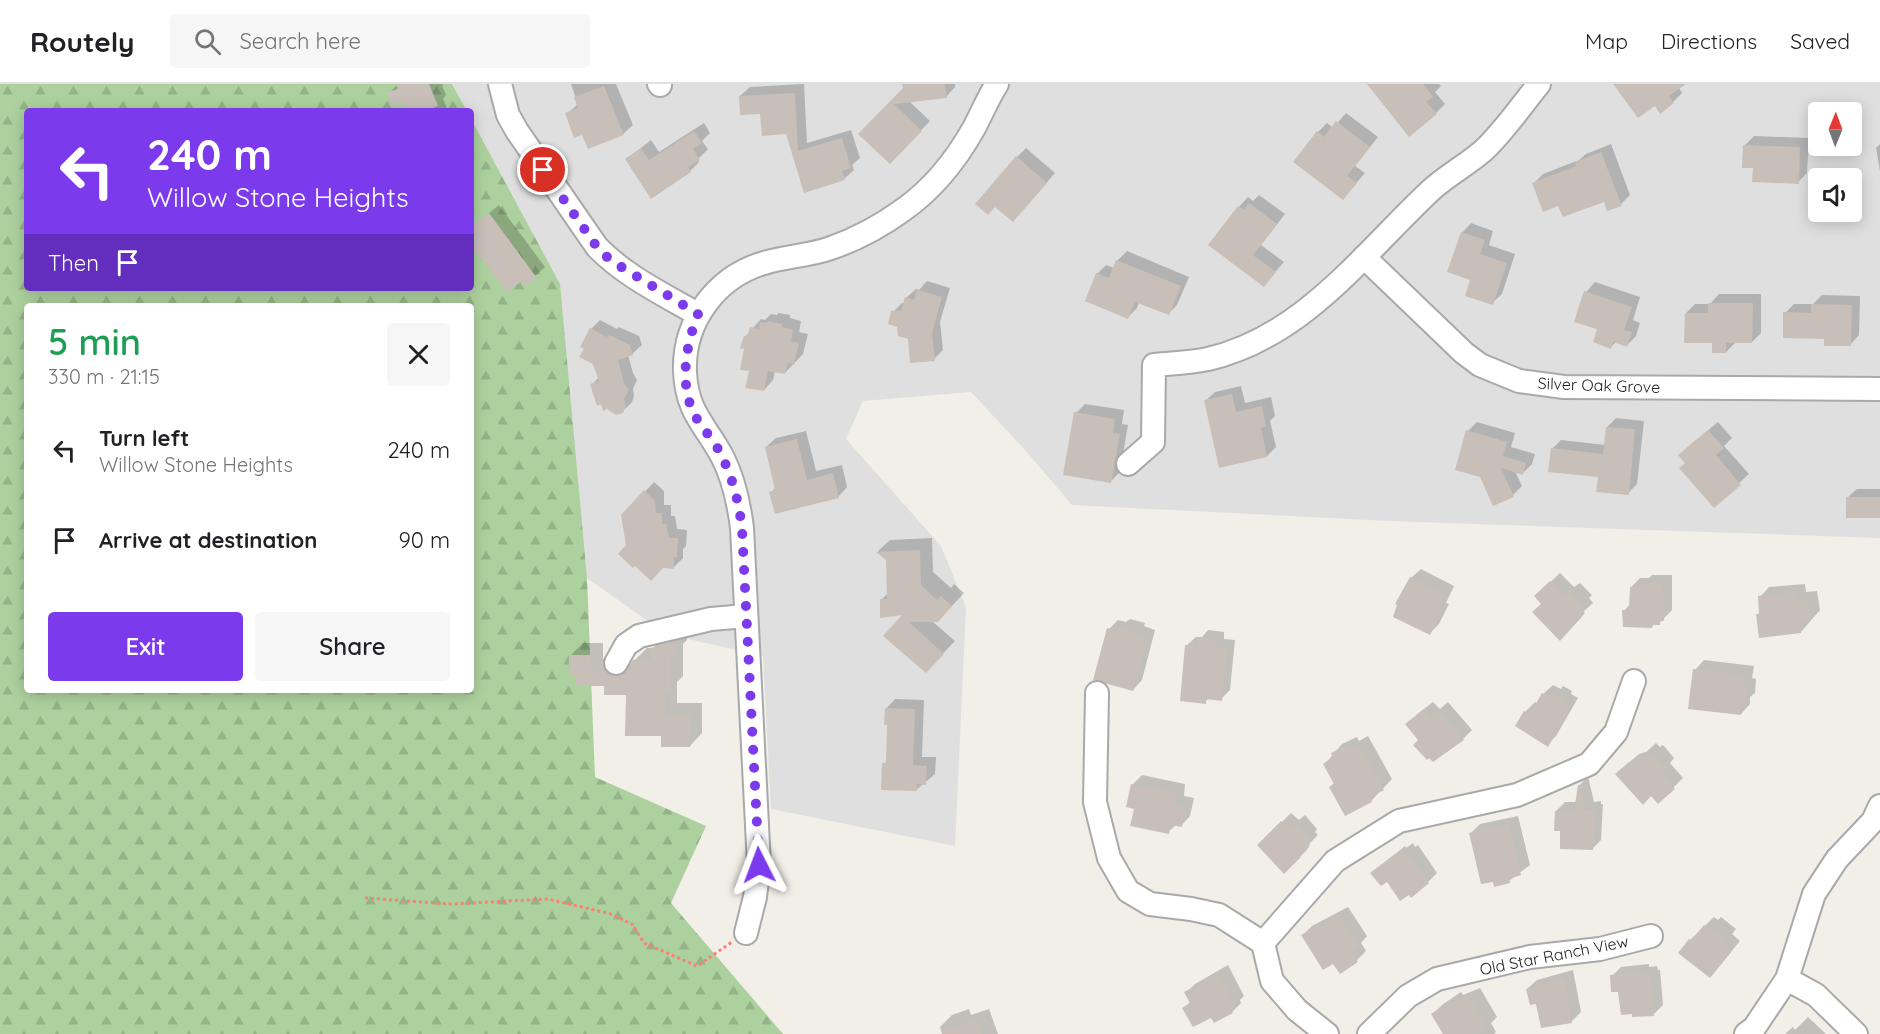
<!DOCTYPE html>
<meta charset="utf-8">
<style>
:root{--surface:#fff;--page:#f6f6f6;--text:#202124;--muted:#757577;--line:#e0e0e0;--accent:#7c3aed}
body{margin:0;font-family:Quicksand,sans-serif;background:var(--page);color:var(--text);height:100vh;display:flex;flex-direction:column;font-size:22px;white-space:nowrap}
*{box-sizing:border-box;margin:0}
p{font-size:20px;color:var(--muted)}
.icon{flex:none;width:33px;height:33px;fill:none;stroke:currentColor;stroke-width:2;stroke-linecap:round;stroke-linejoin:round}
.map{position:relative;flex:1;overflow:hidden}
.details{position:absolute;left:24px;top:219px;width:450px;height:390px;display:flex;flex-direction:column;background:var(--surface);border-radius:6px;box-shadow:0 3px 15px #0003}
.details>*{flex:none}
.top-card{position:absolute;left:24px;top:24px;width:450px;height:183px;border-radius:6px;box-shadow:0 3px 15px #0003;background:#7c3aed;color:#fff;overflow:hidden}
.needle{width:39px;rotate:1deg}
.tools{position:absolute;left:1808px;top:18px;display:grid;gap:12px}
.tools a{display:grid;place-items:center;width:54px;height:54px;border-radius:6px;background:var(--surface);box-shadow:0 3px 15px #0003;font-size:30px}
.pin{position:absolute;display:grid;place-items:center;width:51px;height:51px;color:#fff;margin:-26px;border:3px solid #fff;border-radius:50%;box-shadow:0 2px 6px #0007}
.me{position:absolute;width:66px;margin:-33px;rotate:357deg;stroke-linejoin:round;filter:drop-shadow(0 0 4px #0008)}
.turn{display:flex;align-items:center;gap:21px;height:126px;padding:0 24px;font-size:27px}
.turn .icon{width:78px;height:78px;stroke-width:2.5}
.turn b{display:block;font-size:42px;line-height:51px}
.then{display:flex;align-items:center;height:57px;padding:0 24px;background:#0003;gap:12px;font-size:22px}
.round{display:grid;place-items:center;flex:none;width:63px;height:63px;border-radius:6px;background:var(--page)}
.headline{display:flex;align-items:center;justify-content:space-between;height:102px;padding:0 24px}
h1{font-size:36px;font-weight:600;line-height:45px;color:#1e9e55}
.button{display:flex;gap:12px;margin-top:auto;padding:12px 24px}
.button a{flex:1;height:69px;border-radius:6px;background:var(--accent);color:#fff;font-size:24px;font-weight:600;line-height:69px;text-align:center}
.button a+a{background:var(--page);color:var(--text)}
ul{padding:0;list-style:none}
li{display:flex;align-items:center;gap:18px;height:90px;padding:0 24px}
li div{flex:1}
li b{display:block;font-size:22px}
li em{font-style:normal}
header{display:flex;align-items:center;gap:36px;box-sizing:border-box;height:84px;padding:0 30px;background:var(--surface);border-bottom:2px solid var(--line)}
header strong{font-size:28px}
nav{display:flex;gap:33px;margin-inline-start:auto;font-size:21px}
.search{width:420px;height:54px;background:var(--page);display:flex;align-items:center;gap:15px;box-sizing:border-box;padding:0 21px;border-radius:6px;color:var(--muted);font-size:22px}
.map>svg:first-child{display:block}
</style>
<header>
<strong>Routely</strong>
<div class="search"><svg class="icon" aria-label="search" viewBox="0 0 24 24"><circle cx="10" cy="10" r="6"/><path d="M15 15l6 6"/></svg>Search here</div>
<nav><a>Map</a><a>Directions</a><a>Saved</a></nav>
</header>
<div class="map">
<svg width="1880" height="950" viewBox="0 0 1880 950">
<defs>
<pattern id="forest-firs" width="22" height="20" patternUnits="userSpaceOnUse" patternTransform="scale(1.5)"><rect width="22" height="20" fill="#add19e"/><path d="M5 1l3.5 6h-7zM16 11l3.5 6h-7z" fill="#95b388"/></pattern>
</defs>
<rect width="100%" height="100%" fill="#f2efe9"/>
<path fill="#e0dfdf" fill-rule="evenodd" d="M452,0h1428v454l-491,-17 -317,-16 -46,-54 -55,-59 -108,9 -17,38 95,107 25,61 -11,239 -184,-37 -8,-153 -97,-22 -79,-56 -17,-157 -99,-302v-8h-4zM1818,28h33v34h-33zM1818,94h33v34h-33z"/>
<path fill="url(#forest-firs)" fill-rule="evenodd" d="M0,0h452l15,27h-440v177h444v-169l89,165 27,294 8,199 111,49 -35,77 112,131h-783zM27,222h444v384h-444z"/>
<g fill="#0003">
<polygon points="398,0 445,0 442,1 446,11 443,15 448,27 407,27 403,16 389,9"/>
<polygon points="571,0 616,0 633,41 623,50 583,49 567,30 578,20"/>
<polygon points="804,0 807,59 851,46 860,74 852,81 854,86 844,95 805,107 787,49 740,12 750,3"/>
<polygon points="904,0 955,0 955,3 946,13 909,17 930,37 890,78 860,50 904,5"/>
<polygon points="1369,0 1439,0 1441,2 1435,8 1445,20 1436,29"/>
<polygon points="1617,0 1684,0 1679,4 1682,9 1673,18 1655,20"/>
<polygon points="1346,29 1378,53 1355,82 1365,89 1343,114 1318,48 1327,39 1333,44"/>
<polygon points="704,39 710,49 702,57 708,65 698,75 699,78 690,87 627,75 651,56 659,68"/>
<polygon points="1754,52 1809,54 1807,89 1798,98 1754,83 1745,61"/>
<polygon points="1611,60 1630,111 1621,120 1605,116 1559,120 1534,99 1543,90 1579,76 1586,70"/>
<polygon points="1880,60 1880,87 1876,64"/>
<polygon points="1026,64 1055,89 1022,127 996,122 1017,73"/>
<polygon points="1259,111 1285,130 1261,161 1284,178 1264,201 1210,161 1239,123 1248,113 1253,117"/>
<polygon points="499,121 545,183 526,200 522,195 471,159 472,143"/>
<polygon points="1471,139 1493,147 1489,161 1515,170 1502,210 1492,219 1472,195 1462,149"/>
<polygon points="1127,167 1189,193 1177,221 1168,230 1139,218 1137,224 1128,233 1097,190 1106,181 1114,184 1117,177"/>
<polygon points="927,197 950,204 940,238 943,266 934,275 909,254 893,228 902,219 905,219 906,214 916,205 919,206"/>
<polygon points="1595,198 1640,213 1633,236 1640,239 1636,252 1627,261 1616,258 1611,263 1599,244 1586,208"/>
<polygon points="1719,210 1761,210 1761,249 1752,258 1735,259 1726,268 1686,229 1695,220 1710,220"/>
<polygon points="1822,211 1860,212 1859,251 1850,261 1826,254 1785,229 1794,220 1813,220"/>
<polygon points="778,229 790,231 790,234 801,237 799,248 808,250 803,270 785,289 775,287 773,296 764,306 750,286 745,253 761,235 765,236 771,230 777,231"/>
<polygon points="600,236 617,245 619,243 639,252 642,261 632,270 628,271 633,289 637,296 633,305 634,312 632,318 623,327 592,301 599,293 586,264 591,245"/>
<polygon points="1241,302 1245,319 1271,313 1275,332 1270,337 1276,363 1267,372 1205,317 1215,308"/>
<polygon points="1085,320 1124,326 1122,340 1128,341 1120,388 1111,397 1076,329"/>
<polygon points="1616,334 1644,337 1637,400 1628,409 1552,365 1561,356 1605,361 1607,343"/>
<polygon points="1477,338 1515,349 1511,363 1535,370 1532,380 1523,389 1515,387 1522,402 1513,411 1468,347"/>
<polygon points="1718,338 1732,354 1724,362 1749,390 1714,422 1687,378 1689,362"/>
<polygon points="806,347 816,387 842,381 847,403 838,413 771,409 776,403 766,363 776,354"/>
<polygon points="654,398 664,407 664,421 671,421 671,432 675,432 677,445 687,446 686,462 683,465 683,474 674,483 627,461 623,431"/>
<polygon points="1857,405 1880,405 1880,432 1847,414"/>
<polygon points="932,454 933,488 951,504 954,500 964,509 950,524 932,537 955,557 926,587 906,530 881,516 888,509 887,476 878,467 890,456"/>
<polygon points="1421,485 1454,502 1446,519 1449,520 1439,540 1430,549 1411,494"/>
<polygon points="1560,489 1574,503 1580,499 1592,511 1589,514 1593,519 1583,528 1581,534 1560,555 1542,519 1536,512"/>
<polygon points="1652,491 1672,491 1672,526 1659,539 1654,540 1652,543 1624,527 1631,519 1631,503 1640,494 1649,494"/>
<polygon points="1805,500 1806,508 1817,507 1820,526 1801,548 1757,531 1760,528 1760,513 1769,503"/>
<polygon points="1130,535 1145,539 1144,542 1155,546 1142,596 1133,606 1109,545 1118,536 1126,538"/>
<polygon points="687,546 687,556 683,560 683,592 677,598 677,619 702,619 702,649 690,662 663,650 627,609 577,591 570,572 583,559 603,559 603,575 618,575 623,579 630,581 647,564 653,564 665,552"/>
<polygon points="1208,546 1224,548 1224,555 1235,556 1230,606 1221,615 1209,614 1205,618 1186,562 1196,553 1202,553"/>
<polygon points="1704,576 1754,582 1752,594 1756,595 1755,609 1750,613 1750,620 1741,630 1695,586"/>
<polygon points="1553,601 1561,605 1563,602 1572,607 1571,610 1578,614 1556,652 1547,661 1517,641 1526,627 1535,618 1538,620 1543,610"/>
<polygon points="895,615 924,616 922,673 936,673 935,690 916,706 884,680 888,676 889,640 886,625"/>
<polygon points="1433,618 1440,625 1448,618 1472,646 1463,655 1430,671 1420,656 1416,631"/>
<polygon points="1368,652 1392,695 1371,717 1352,728 1330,703 1335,698 1325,680 1342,660 1357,653 1359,657"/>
<polygon points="1656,659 1660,663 1663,661 1674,674 1670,679 1683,694 1659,718 1626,681 1639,670 1646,668"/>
<polygon points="1142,691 1185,700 1184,712 1194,714 1190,732 1181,742 1176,741 1168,748 1136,724 1133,700"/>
<polygon points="1588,692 1594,718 1601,717 1601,720 1603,720 1601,756 1592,765 1562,745 1556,727 1565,718 1577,718 1579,702"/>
<polygon points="1291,729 1299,736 1305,731 1317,745 1315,748 1318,751 1307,762 1309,763 1306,767 1284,788 1259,761"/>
<polygon points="1518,732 1530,781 1509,797 1471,749 1480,740"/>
<polygon points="1413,759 1415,763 1418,761 1437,789 1428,798 1387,796 1372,789 1405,762 1406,764"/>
<polygon points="1348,823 1367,852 1361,859 1366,867 1357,876 1340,888 1334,878 1303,851 1312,842"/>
<polygon points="1714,833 1718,836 1721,833 1736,845 1732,850 1740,857 1719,882 1690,856"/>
<polygon points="1649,880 1649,883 1657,882 1658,886 1660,886 1663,921 1654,930 1633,929 1612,892 1621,883"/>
<polygon points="1228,881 1244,912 1240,916 1241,919 1232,928 1184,924 1191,917 1186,909 1195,900"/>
<polygon points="1573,886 1581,928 1571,938 1527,905 1537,896"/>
<polygon points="1480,904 1497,933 1491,939 1496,948 1494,950 1445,950 1433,930 1442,921 1461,908 1463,911"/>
<polygon points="969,925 971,931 989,925 998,950 942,950 940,943 952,931"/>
<polygon points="1808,933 1826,950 1785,950 1793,943 1795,946"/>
</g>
<g fill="#c7bfb8">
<polygon points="396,0 429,0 438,22 433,24 434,27 405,27 402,18 392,23 387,8 398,5"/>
<polygon points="902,0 945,0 947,14 894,20 922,47 890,80 858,50 903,4"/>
<polygon points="1367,0 1423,0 1433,13 1426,18 1437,30 1409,53"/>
<polygon points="1613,0 1686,0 1669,12 1674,19 1660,30 1655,22 1638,34"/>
<polygon points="604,2 624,51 588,65 582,51 574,54 565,29 578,24 574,13"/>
<polygon points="795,9 798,67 842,54 851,84 842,87 845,96 804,109 786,50 762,52 760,30 740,31 739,12"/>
<polygon points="1336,37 1370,63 1347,92 1357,99 1343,116 1293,78 1317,47 1324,53"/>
<polygon points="694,47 702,59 693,65 700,76 688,83 691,88 651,115 625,75 641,64 649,76"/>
<polygon points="1743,61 1800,63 1799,100 1752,98 1753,84 1742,84"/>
<polygon points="1601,68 1622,122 1607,127 1604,118 1563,133 1558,122 1543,128 1532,99 1576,82 1575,78"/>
<polygon points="1016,72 1047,99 1013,138 995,123 988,131 975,120"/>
<polygon points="1249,119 1277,140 1253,171 1276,188 1264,203 1208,161 1238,122 1244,126"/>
<polygon points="489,129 537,194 525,202 522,197 507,208 471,161 471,142"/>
<polygon points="1461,148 1485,156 1480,170 1507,179 1493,221 1465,212 1470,196 1447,188"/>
<polygon points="1116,176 1181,202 1169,231 1135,218 1128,235 1085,217 1096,189 1109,194"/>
<polygon points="917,206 942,213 932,249 935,277 910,279 908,255 898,252 897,243 888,240 891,227 901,226 905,213 914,216"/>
<polygon points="1584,207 1632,223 1624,246 1632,248 1627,263 1613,258 1611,265 1593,258 1597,245 1574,238"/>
<polygon points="1708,219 1753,219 1752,259 1726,259 1726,269 1712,269 1712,259 1684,259 1685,229 1708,229"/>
<polygon points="1811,220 1852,221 1851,262 1824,262 1824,255 1783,254 1783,228 1811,229"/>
<polygon points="768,237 782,240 782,243 793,246 791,257 799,259 794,281 788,279 785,290 768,287 764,307 745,304 749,287 740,286 744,265 740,264 744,252 747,253 750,243 759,245 760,238 767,239"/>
<polygon points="590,244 607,253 609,251 630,261 633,271 618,276 624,299 629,306 624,315 626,322 623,329 616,331 607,325 603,327 601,320 597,322 590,300 599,297 593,280 579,273 584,265 580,263"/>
<polygon points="1232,310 1236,328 1262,322 1266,343 1261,344 1267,373 1219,384 1204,316"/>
<polygon points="1074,328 1115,335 1113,349 1120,350 1111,399 1063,391"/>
<polygon points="1606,343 1635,345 1629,411 1596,408 1598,393 1548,388 1551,364 1603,370"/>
<polygon points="1466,346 1507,358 1503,372 1526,379 1523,391 1501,384 1514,413 1493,422 1480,393 1455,386"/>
<polygon points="1708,346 1724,364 1716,371 1741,401 1714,424 1679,384 1685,379 1678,371"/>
<polygon points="797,355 807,396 833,389 839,414 775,430 769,408 775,406 765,363"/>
<polygon points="644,406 655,417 656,429 662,429 662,440 666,440 669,454 678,454 677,473 674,473 674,485 663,484 651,497 635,482 633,484 618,470 626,461 621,431"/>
<rect x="1846" y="413" width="34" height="21"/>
<polygon points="920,466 921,501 937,516 941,512 952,522 938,538 909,538 944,570 926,589 883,552 902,531 880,534 880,515 887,515 886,476 876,468"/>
<polygon points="1410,493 1446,511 1438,528 1441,529 1430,551 1393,533 1397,521 1395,520"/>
<polygon points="1550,497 1564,511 1570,507 1583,522 1581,524 1585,529 1560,557 1532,528 1541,520 1534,512"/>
<polygon points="1641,500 1663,500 1664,537 1660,537 1660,541 1652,541 1652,544 1623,543 1622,526 1629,526 1630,503 1641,502"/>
<polygon points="1796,508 1797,517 1808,516 1811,537 1800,539 1801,549 1759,554 1756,530 1759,530 1758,512"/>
<polygon points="1119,543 1137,548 1136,552 1147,555 1133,607 1093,596 1107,544 1118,547"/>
<polygon points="1197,555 1215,557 1215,564 1227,565 1222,617 1206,615 1206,620 1180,617 1185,561 1197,561"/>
<polygon points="676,557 676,570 671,570 671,606 665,606 665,631 690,631 690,663 661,663 661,652 625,652 626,611 604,611 604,602 575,602 575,592 569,592 569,571 591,571 591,587 605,587 610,591 617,592 623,590 633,576 651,576 651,564"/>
<polygon points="1693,585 1745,591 1744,603 1748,604 1746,620 1742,620 1741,631 1688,625"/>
<polygon points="1542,609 1551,614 1553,611 1564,616 1563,619 1570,624 1548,663 1515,642 1524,627 1530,630"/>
<polygon points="885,624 915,625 913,681 927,682 926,701 917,700 917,707 881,706 882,679 886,679 887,641 884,641"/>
<polygon points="1423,626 1430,633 1438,626 1464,656 1433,678 1429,674 1427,676 1413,661 1418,656 1405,640"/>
<polygon points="1359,660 1384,706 1370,713 1372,718 1345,732 1329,703 1334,700 1323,680 1333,673 1331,669 1347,661 1349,665"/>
<polygon points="1646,668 1650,671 1653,669 1666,684 1662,689 1675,705 1658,720 1651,712 1643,721 1615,690 1629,678 1630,679 1635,675 1636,676"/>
<polygon points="1131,700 1177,709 1175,721 1185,723 1182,743 1170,741 1169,750 1130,742 1134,725 1126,723"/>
<polygon points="1578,701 1581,701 1585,726 1592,726 1592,728 1595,728 1593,766 1560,765 1560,747 1554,747 1555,727 1574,727"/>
<polygon points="1281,737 1289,744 1295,740 1309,755 1307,758 1310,761 1299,772 1301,773 1284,790 1257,761"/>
<polygon points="1509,740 1521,791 1509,795 1510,799 1494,803 1493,798 1481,800 1469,749"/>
<polygon points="1403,768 1405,771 1408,770 1429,799 1411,814 1409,811 1400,817 1387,798 1381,802 1370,789 1395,770 1397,772"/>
<polygon points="1339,831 1359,863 1352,868 1358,878 1340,890 1333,880 1323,886 1301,851"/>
<polygon points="1704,841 1708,845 1711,841 1728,854 1724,860 1732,867 1710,894 1678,869 1689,855 1690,856 1696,851"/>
<polygon points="1640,888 1641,891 1649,891 1649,895 1651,895 1654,932 1632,933 1632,930 1621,931 1618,908 1611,908 1610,891"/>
<polygon points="1219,889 1236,922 1231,926 1233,929 1214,939 1211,934 1193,943 1182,924 1190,919 1184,908"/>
<polygon points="1564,894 1572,939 1541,944 1536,920 1530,921 1526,905"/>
<polygon points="1470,912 1488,944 1479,950 1443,950 1431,930 1452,916 1453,919"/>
<polygon points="977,936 982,950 943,950 942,947"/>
</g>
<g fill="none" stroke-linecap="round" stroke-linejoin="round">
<g stroke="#a9a9a9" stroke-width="26">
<g id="minor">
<path d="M500,0l8,31 9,16 80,116c28,29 66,47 100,67"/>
<polyline points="659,0 660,1"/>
<polyline points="1364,173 1464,269 1480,281 1519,297 1564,303 1880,305"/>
<path d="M1128,380l25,-22 1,-77c18,-2 36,-2 54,-6 95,-22 154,-104 222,-168 16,-15 37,-26 54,-41 21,-20 37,-44 55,-66"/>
<polyline points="616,579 626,561 639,552 711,535 746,532"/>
<polyline points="1097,609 1095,718 1109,774 1128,807 1150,820 1191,825 1219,831 1263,859"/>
<path d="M746,849l9,-36 4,-32 -17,-337c-3,-24 -8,-48 -19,-70 -17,-33 -36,-44 -38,-86 -2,-50 31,-95 79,-109 22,-7 45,-7 67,-15 26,-9 50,-22 72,-38 30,-21 53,-50 71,-82 8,-15 14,-30 23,-44"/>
<polyline points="1787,895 1816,911 1856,950"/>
<polyline points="1327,950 1297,926 1272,897 1263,859 1335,777 1399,737 1517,711 1589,680 1616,648 1634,597"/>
<polyline points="1369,950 1408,912 1437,895 1530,873 1600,865 1651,852"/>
<polyline points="1746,950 1754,944 1787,895 1814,810 1837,775 1873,737 1880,722"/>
</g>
</g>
<polyline stroke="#fa8072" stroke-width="3" stroke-dasharray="3 3" stroke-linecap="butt" points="365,814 451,820 548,815 611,830 632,840 644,859 697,882 732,858"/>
<use href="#minor" stroke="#fff" stroke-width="22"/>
</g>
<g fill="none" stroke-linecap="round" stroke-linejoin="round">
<path stroke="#7c3aed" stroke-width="10" stroke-dasharray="0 18" d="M543,86l54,77 13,13 88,54c-12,31 -19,69 -4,100 9,16 23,29 30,47 10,21 15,44 18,67l17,337"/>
</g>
<g text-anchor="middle" stroke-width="4.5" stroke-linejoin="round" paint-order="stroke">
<g font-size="16" fill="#222" stroke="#fff">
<text transform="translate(1599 301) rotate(2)" y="6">Silver Oak Grove</text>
<text transform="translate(1554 871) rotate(-11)" y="6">Old Star Ranch View</text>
</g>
</g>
</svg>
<div class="tools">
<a><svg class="needle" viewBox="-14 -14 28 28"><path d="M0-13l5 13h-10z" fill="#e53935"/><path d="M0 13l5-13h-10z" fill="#757577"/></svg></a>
<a><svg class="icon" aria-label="sound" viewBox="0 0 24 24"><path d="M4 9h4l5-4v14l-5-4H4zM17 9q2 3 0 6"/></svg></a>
</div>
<div class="pin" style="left:543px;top:86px;background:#d93025"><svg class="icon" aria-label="arrive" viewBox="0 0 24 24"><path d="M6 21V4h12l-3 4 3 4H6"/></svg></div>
<svg class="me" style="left:759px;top:781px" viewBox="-20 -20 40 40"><path d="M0-17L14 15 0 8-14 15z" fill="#7c3aed" stroke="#fff" stroke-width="4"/></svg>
<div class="top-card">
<div class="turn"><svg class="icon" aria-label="left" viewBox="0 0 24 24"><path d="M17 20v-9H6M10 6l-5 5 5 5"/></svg><div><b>240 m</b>Willow Stone Heights</div></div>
<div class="then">Then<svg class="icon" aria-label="arrive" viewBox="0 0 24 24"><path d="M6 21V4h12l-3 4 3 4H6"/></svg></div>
</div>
<section class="details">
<div class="headline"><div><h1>5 min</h1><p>330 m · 21:15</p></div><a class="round"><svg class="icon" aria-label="close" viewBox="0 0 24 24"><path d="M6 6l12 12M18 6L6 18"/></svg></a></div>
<ul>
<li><svg class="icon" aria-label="left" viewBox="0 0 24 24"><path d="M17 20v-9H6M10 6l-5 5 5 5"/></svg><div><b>Turn left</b><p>Willow Stone Heights</p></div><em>240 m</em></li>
<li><svg class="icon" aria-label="arrive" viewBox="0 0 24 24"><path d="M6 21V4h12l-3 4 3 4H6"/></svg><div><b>Arrive at destination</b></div><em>90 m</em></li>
</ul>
<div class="button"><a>Exit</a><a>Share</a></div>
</section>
</div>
